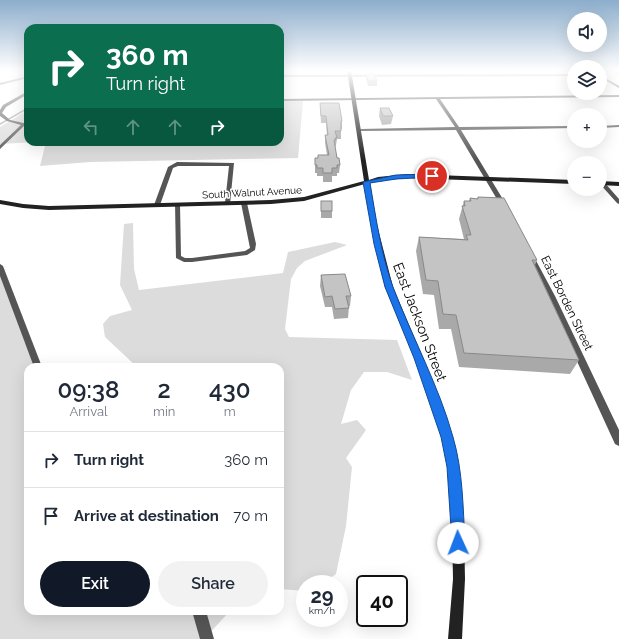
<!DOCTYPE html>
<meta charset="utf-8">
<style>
:root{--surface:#fff;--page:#f2f2f3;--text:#1f2937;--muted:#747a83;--line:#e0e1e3;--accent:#111827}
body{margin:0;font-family:Raleway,sans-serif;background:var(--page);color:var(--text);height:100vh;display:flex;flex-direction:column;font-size:15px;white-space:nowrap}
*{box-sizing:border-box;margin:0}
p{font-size:13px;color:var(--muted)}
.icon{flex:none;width:22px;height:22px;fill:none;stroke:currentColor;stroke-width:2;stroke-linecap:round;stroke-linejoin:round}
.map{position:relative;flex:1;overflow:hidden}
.sheet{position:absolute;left:24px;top:363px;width:260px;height:252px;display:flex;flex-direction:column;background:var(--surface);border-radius:12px;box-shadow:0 4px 16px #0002}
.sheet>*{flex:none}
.banner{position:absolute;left:24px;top:24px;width:260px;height:122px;border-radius:12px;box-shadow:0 4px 16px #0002;background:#0b6e4f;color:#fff;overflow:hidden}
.fabs{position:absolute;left:567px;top:12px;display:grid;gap:8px}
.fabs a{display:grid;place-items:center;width:40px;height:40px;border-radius:50%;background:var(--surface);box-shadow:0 4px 16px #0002;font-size:20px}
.speed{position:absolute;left:296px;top:575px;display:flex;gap:8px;font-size:20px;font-weight:700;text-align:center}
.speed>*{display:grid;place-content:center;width:52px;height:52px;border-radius:50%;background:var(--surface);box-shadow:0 4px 16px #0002;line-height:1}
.speed small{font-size:10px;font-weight:400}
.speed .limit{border:2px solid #111;border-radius:6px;background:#fff;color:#111}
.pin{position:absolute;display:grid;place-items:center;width:34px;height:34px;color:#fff;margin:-17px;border:2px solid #fff;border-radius:50%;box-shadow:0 1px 4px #0007}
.me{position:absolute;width:44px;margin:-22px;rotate:358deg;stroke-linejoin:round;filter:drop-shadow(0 0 3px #0008)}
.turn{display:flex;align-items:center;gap:14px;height:84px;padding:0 16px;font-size:18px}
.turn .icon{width:52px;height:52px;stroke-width:2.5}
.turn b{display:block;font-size:28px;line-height:34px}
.lanes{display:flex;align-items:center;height:38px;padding:0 16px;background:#0003;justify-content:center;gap:20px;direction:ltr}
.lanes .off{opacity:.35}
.eta{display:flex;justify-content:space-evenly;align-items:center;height:68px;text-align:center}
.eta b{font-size:24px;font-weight:600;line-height:28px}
.button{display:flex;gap:8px;margin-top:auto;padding:8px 16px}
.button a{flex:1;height:46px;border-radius:24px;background:var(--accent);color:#fff;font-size:16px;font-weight:600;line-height:46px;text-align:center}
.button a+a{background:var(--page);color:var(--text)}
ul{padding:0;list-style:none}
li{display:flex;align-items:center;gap:12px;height:56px;padding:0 16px;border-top:1px solid var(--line)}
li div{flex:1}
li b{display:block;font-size:15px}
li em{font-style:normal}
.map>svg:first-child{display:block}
</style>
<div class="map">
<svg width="619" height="639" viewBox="0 0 619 639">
<rect width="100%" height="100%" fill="#fff"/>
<g fill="#dcdcdc">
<polygon points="280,101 303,101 298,158 90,162 40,166 46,142 280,142"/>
<polygon points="28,110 28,142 35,142 0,144 0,127"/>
<polygon points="133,223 134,269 139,290 283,273 288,252 335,242 347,245 305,261 297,268 291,279 285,329 289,337 397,340 412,380 387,372 364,372 351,390 341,424 357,420 366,430 346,458 352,467 346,526 336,574 322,584 305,584 305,591 280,589 280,367 137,367 105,337 103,324 110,316 132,310 120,285 124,224"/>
<polygon points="0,263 42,367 28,367 28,611 230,611 204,639 0,639"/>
</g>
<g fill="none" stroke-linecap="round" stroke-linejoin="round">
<polyline stroke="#a3a3a3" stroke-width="1.5" points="0,124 28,108"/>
<g fill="#555" fill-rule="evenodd">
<polygon points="574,74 574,76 280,77 280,75"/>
<polygon points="28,76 28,78 0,85 0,83"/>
<polygon points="28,91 28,94 6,107 2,113 10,120 28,124 25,125 0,149 0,145 21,125 7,121 0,116 0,110 3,105"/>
<polygon points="619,95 619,97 440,99 459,127 574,126 574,128 461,130 507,206 504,208 501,206 456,130 360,131 358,130 360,129 455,127 436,99 280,101 280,99"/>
<polygon points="619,125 619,127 600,128 600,126"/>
<polygon points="177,162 234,163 230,204 225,203 229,166 178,166 173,168 160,205 155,206 154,205 168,167"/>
<polygon points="600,182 604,182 619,199 619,204 617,203 600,184"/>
<polygon points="244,201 247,203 256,244 255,250 247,255 192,262 184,262 176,258 175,203 180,204 181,256 185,258 192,258 245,251 250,248 241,203"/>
<polygon points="530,253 533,255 555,296 619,430 619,446 615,444 547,296 527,255"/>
<polygon points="0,264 3,266 42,367 34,367 0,276"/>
<polygon points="192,611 206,611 214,639 200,639"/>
</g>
<g fill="#222" fill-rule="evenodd">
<polygon points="347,70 351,70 369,180 378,177 408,174 574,180 574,184 408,178 378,181 370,183 377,225 393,287 423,358 444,410 452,437 458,467 464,531 465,579 462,639 448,639 453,579 452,531 448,467 442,437 434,410 415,358 385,287 371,225 365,184 304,201 271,204 49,210 23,208 0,204 0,200 23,204 49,206 271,200 304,197 364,181"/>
<polygon points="600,75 619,86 619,88 600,77"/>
<polygon points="600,181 619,182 619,186 600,185"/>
</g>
</g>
<g fill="#a9a9a9">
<polygon points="364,70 372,70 372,73 365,73"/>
<polygon points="610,70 619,70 619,75"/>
<polygon points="366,74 377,81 377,86 368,86 366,78"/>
<polygon points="320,103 342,121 342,129 341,129 341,139 337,139 336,145 335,148 337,158 340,165 339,173 337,173 337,176 332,176 332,182 323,182 323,176 317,176 317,173 315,173 315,158 318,158 327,155 325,143 325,135 327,135 326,123 321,123"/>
<polygon points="380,108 393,116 391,124 382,125 379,116"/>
<polygon points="478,197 537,260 535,265 579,360 570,374 459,367 451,329 439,329 434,295 423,294 416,251 419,237 464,239 459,219 464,201 469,201 470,198 477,199"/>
<polygon points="321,201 332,211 332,218 321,218"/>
<polygon points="321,275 351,296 350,306 349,306 348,318 334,319 332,307 325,307 320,286"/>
</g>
<g fill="#c4c4c4" stroke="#898989">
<polygon points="366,74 374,74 377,81 368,81"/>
<polygon points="320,103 339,103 342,121 341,121 341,131 335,131 337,138 335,138 336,140 334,140 337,158 339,158 340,165 337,165 337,168 332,168 332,173 323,173 323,168 317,168 317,165 315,165 315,158 318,158 318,155 329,155 325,135 328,135 326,116 321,116"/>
<polygon points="380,108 389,108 393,116 383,116"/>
<polygon points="478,197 504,198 537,260 532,260 579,360 464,353 456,315 443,314 438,281 426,280 419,237 468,240 466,235 471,235 462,206 465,206 464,201 471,201 470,198 478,199"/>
<rect x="321" y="201" width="11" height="10"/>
<polygon points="345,274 351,296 346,296 349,308 335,309 332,296 325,297 321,275"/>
</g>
<linearGradient id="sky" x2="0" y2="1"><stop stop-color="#8cadcc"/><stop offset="0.44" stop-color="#fff"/><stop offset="1" stop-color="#fff" stop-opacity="0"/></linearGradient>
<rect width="619" height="160" fill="url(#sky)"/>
<path fill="#1a73e8" stroke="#114b97" d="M432,174l3,2 -1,1 -38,2 -26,4c6,35 11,71 23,104 19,50 46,99 60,150 10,34 10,71 12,106l-2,5 -5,2 -4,-2 -2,-5 -5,-76 -6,-30 -27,-79 -29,-71 -11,-43 -11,-62 33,-7z"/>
<g text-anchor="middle" stroke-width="3" stroke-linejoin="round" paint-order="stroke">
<g font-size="10" fill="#000" stroke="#fff">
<text transform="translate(252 192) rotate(-3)" y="4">South Walnut Avenue</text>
</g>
<g font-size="12" fill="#000" stroke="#fff">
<text transform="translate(567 303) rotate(64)" y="4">East Borden Street</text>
</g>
<g font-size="14" fill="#000" stroke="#fff">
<text transform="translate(420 322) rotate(69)" y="5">East Jackson Street</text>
</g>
</g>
</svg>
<div class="fabs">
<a><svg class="icon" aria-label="sound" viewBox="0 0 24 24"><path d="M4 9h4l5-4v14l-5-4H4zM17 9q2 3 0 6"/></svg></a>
<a><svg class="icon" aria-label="layers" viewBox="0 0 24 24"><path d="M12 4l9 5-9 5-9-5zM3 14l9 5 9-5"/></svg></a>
<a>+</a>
<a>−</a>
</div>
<div class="speed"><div>29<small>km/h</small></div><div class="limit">40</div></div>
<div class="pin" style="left:432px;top:176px;background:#d93025"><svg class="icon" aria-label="arrive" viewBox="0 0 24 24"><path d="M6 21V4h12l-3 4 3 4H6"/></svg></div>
<svg class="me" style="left:458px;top:543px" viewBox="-20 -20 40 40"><circle r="19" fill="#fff"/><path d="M0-13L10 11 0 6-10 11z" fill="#1a73e8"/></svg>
<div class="banner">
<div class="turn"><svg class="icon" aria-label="right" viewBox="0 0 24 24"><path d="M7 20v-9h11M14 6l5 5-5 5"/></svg><div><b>360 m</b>Turn right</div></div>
<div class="lanes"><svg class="icon off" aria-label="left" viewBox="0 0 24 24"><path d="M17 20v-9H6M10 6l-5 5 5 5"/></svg><svg class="icon off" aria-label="ahead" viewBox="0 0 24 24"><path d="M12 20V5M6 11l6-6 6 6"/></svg><svg class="icon off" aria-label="ahead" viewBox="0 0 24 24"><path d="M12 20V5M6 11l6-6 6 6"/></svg><svg class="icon" aria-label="right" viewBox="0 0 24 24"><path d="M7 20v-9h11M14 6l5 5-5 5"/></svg></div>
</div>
<section class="sheet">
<div class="eta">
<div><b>09:38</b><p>Arrival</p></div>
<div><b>2</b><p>min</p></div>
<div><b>430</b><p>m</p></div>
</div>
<ul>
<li><svg class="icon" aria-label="right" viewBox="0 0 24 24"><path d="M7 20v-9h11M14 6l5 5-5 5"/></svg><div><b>Turn right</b></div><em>360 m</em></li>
<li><svg class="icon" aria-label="arrive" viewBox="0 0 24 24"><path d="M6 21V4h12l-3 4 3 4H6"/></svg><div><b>Arrive at destination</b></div><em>70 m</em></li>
</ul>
<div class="button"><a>Exit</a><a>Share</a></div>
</section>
</div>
